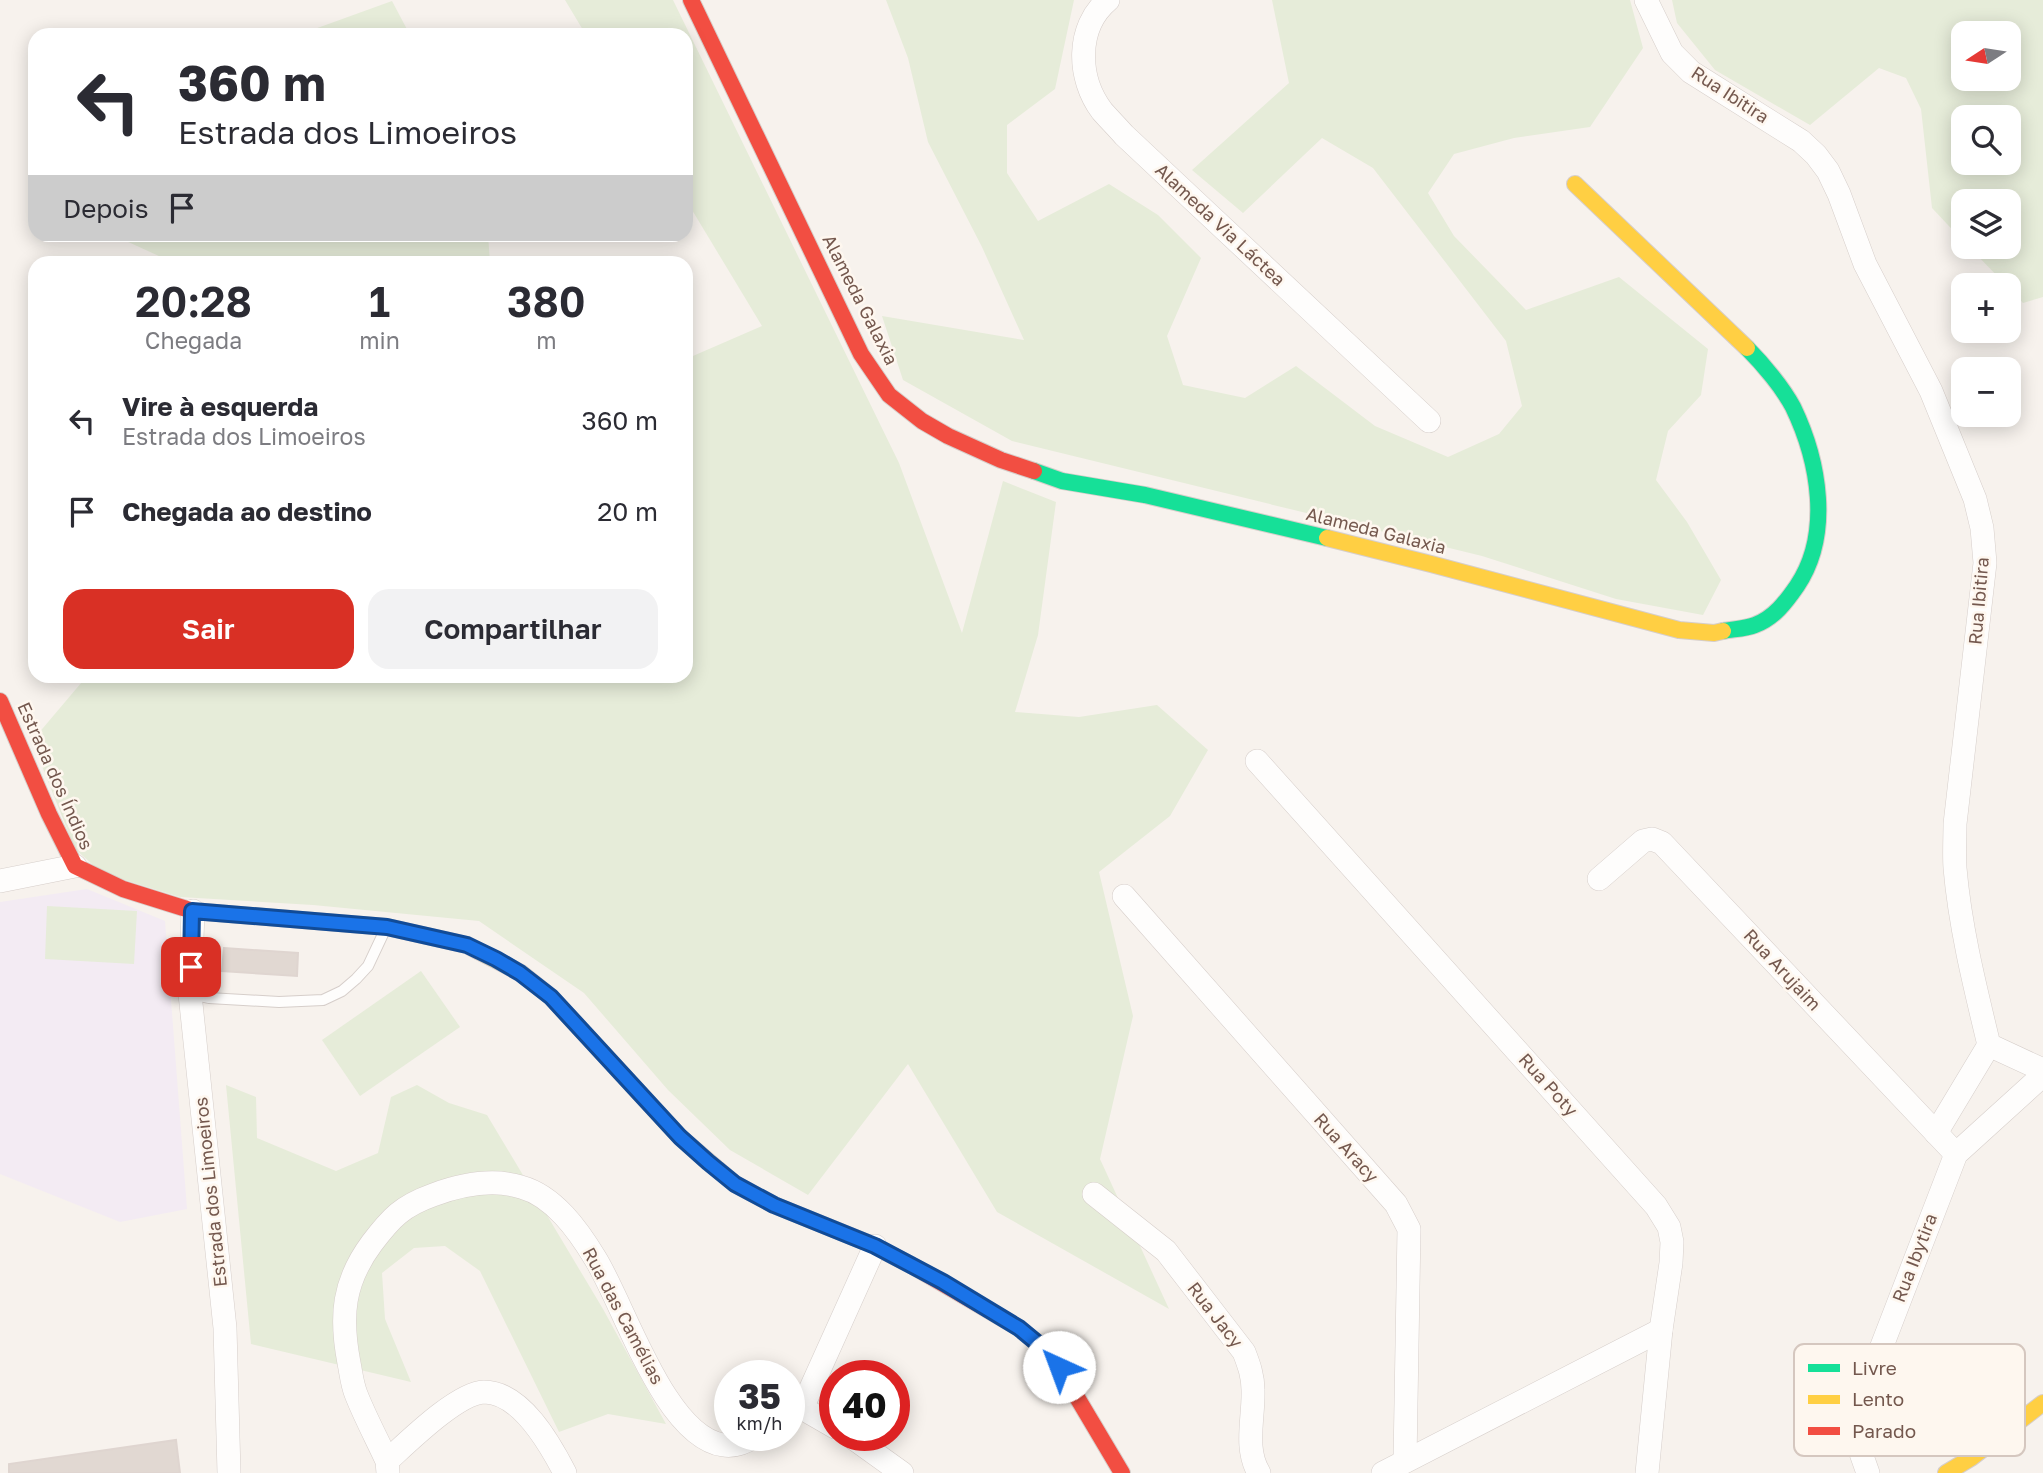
<!DOCTYPE html>
<html lang="pt">
<meta charset="utf-8">
<style>
:root{--surface:#fff;--page:#f2f2f3;--text:#2b2b33;--muted:#7c7c81;--accent:#d93025}
body{margin:0;font-family:"Golos Text",sans-serif;background:var(--page);color:var(--text);height:100vh;display:flex;flex-direction:column;font-size:26px;white-space:nowrap}
*{box-sizing:border-box;margin:0}
p{font-size:23px;color:var(--muted)}
.icon{flex:none;width:38px;height:38px;fill:none;stroke:currentColor;stroke-width:2;stroke-linecap:round;stroke-linejoin:round}
.map{position:relative;flex:1;overflow:hidden}
.panel{position:absolute;left:28px;top:256px;width:665px;height:427px;display:flex;flex-direction:column;background:var(--surface);border-radius:21px;box-shadow:0 4px 18px #0003}
.panel>*{flex:none}
.hud{position:absolute;left:28px;top:28px;width:665px;height:214px;border-radius:21px;box-shadow:0 4px 18px #0003;background:#fff;color:var(--text);overflow:hidden}
.needle{width:46px;rotate:258deg}
.buttons{position:absolute;left:1951px;top:21px;display:grid;gap:14px}
.buttons a{display:grid;place-items:center;width:70px;height:70px;border-radius:14px;background:var(--surface);box-shadow:0 4px 18px #0003;font-size:35px}
.speed{position:absolute;left:714px;top:1360px;display:flex;gap:14px;font-size:35px;font-weight:700;text-align:center}
.speed>*{display:grid;place-content:center;width:91px;height:91px;border-radius:50%;background:var(--surface);box-shadow:0 4px 18px #0003;line-height:1}
.speed small{font-size:18px;font-weight:400}
.speed .limit{border:10px solid #d22;background:#fff;color:#111}
.pin{position:absolute;display:grid;place-items:center;width:60px;height:60px;color:#fff;margin:-30px;border-radius:14px;box-shadow:0 4px 10px #0006}
.me{position:absolute;width:77px;margin:-38px;rotate:317deg;stroke-linejoin:round;filter:drop-shadow(0 0 5px #0008)}
.turn{display:flex;align-items:center;gap:24px;height:147px;padding:0 35px;font-size:32px}
.turn .icon{width:91px;height:91px;stroke-width:2.5}
.turn b{display:block;font-size:49px;line-height:60px}
.then{display:flex;align-items:center;height:66px;padding:0 35px;background:#0003;gap:14px;font-size:26px}
.eta{display:flex;justify-content:space-evenly;align-items:center;height:119px;text-align:center}
.eta b{font-size:42px;font-weight:600;line-height:49px}
.button{display:flex;gap:14px;margin-top:auto;padding:14px 35px}
.button a{flex:1;height:80px;border-radius:21px;background:var(--accent);color:#fff;font-size:28px;font-weight:600;line-height:80px;text-align:center}
.button a+a{background:var(--page);color:var(--text)}
ul{padding:0;list-style:none}
li{display:flex;align-items:center;gap:21px;height:91px;padding:0 35px}
li div{flex:1}
li b{display:block;font-size:26px}
li em{font-style:normal}
.map>svg:first-child{display:block}
</style>
<div class="map">
<svg width="2043" height="1473" viewBox="0 0 2043 1473">
<rect width="100%" height="100%" fill="#f7f2ed"/>
<polygon fill="#f3ebf3" points="87,889 165,921 187,1209 120,1222 0,1174 0,902"/>
<g fill="#e6ecd9" fill-rule="evenodd">
<polygon points="565,0 673,0 899,463 962,633 1003,481 1056,502 1038,635 1015,712 1079,717 1157,705 1208,750 1170,816 1099,872 1133,1016 1100,1159 1169,1309 997,1212 908,1064 808,1195 730,1150 668,1090 584,993 479,921 313,905 180,897 102,873 75,849 32,741 87,676 686,676 686,359 762,326 686,200 686,35 586,35"/>
<polygon points="886,0 1074,0 1055,89 1007,125 1007,173 1038,221 1109,184 1158,215 1201,258 1167,336 1183,385 1245,398 1296,366 1375,426 1448,457 1499,434 1522,406 1506,341 1373,168 1322,138 1243,213 1192,170 1289,83 1272,0 1630,0 1643,48 1590,127 1514,138 1454,154 1428,193 1454,236 1526,310 1619,277 1708,349 1701,395 1668,431 1656,480 1687,522 1721,580 1703,615 1616,599 1482,556 1012,441 903,380 882,316 1024,340 982,247 928,142 908,58"/>
<path d="M1672,0h371v297l-20,6 -14,-15v-3h-3l-37,-38h40v-46h-45l-1,40 -31,-33 -11,-99 -15,-31 -27,-10 -69,57 -95,-55 -38,-47zM2009,33v46h-45v-46zM1964,117h45v46h-45z"/>
<polygon points="392,1 410,35 298,35"/>
<polygon points="113,235 488,235 490,262 172,262"/>
<polygon points="47,906 137,911 134,964 45,959"/>
<polygon points="421,971 460,1027 360,1096 322,1040"/>
<polygon points="226,1085 256,1097 257,1138 336,1171 378,1153 391,1097 417,1085 449,1103 487,1115 603,1309 666,1424 608,1414 559,1432 480,1271 445,1246 414,1248 382,1273 385,1319 411,1382 251,1344"/>
</g>
<g fill="#e1d8d2" stroke="#dfd5d0" stroke-width="2">
<polygon points="224,948 298,953 297,976 222,971"/>
<polygon points="176,1440 180,1473 9,1473 9,1464"/>
</g>
<g fill="none" stroke-linecap="round" stroke-linejoin="round">
<g stroke="#d6ceca" stroke-width="12">
<polyline id="lane" points="190,994 209,998 279,1002 323,1000 342,991 356,979 368,966 384,932"/>
</g>
<g stroke="#d6ceca" stroke-width="24">
<g id="street">
<path d="M1108,0c-32,27 -31,78 -6,111 7,8 15,16 22,24l305,286"/>
<path d="M1646,0l26,53 19,19 110,69 15,14 12,16 11,23 26,70 66,127 44,108 7,29 3,35 -30,261c0,14 -1,29 0,44 5,59 20,119 34,177l54,25"/>
<polyline points="1257,761 1656,1206 1669,1227 1672,1242 1671,1263 1661,1330 1647,1473"/>
<polyline points="1599,879 1643,841 1652,839 1662,843 1956,1154"/>
<polyline points="0,881 75,866"/>
<polyline points="1124,896 1396,1204 1409,1229 1405,1461"/>
<polyline points="193,911 190,994 225,1328 229,1473"/>
<polyline points="1936,1133 1989,1045"/>
<path d="M1094,1194l72,57 78,101c5,13 9,24 9,38 1,28 -9,58 6,83"/>
<polyline points="802,1408 875,1246"/>
<polyline points="789,1415 802,1408 835,1427"/>
<polyline points="849,1435 902,1473"/>
<path d="M387,1461c20,-18 70,-68 97,-69 37,0 66,52 81,81"/>
<path d="M388,1473l-1,-12c-10,-22 -22,-44 -31,-67 -4,-10 -5,-21 -7,-31 -9,-47 -6,-81 23,-120 19,-25 30,-37 61,-48 27,-10 59,-17 88,-8 33,9 57,43 74,71 29,46 69,178 128,187 13,2 23,-3 34,-10"/>
<polyline points="1383,1473 1661,1330"/>
<polyline points="1868,1473 1856,1439 1853,1421 1956,1154 2043,1075"/>
</g>
</g>
<g stroke="#d6ceca" stroke-width="18">
<g id="fast">
<polyline points="1034,471 1062,481 1145,495 1327,538"/>
<path d="M1723,631c10,-2 22,-2 32,-6 19,-7 31,-23 42,-39 35,-52 22,-125 -4,-179 -10,-19 -30,-43 -46,-59"/>
</g>
</g>
<g stroke="#d6ceca" stroke-width="18">
<g id="slow">
<polyline points="1575,184 1747,348"/>
<polyline points="1327,538 1431,564 1679,630 1714,633 1723,631"/>
<polyline points="478,951 521,973 551,997 680,1137 735,1184 774,1205 868,1243"/>
<polyline points="1946,1473 1971,1458 2043,1403"/>
</g>
</g>
<g stroke="#d6ceca" stroke-width="18">
<g id="jam">
<polyline points="691,0 861,354 889,395 922,421 948,436 1001,460 1034,471"/>
<polyline points="0,701 49,814 75,866 123,889 193,911 387,927 467,945 478,951"/>
<polyline points="868,1243 911,1265 1019,1328 1042,1347 1059,1367 1122,1473"/>
</g>
</g>
<use href="#lane" stroke="#fefdfc" stroke-width="10"/>
<use href="#street" stroke="#fefdfc" stroke-width="23"/>
<use href="#fast" stroke="#16e098" stroke-width="16"/>
<use href="#slow" stroke="#ffcf43" stroke-width="16"/>
<use href="#jam" stroke="#f24e42" stroke-width="16"/>
</g>
<g fill="none" stroke-linecap="round" stroke-linejoin="round">
<g stroke="#114b97" stroke-width="18">
<polyline id="route" points="191,967 192,911 387,927 467,945 496,959 520,973 551,997 680,1137 708,1162 735,1184 774,1205 875,1246 943,1282 1019,1328 1042,1347 1059,1367"/>
</g>
<use href="#route" stroke="#1a73e8" stroke-width="12"/>
</g>
<g text-anchor="middle" stroke-width="5" stroke-linejoin="round" paint-order="stroke">
<g font-size="18" fill="#74584e" stroke="#fef7ef">
<text transform="translate(1730 95) rotate(33)" y="6">Rua Ibitira</text>
<text transform="translate(1220 225) rotate(43)" y="6">Alameda Via Láctea</text>
<text transform="translate(860 300) rotate(63)" y="6">Alameda Galaxia</text>
<text transform="translate(1376 531) rotate(14)" y="6">Alameda Galaxia</text>
<text transform="translate(1979 601) rotate(-85)" y="6">Rua Ibitira</text>
<text transform="translate(55 776) rotate(66)" y="6">Estrada dos Índios</text>
<text transform="translate(1782 970) rotate(47)" y="6">Rua Arujaim</text>
<text transform="translate(1548 1085) rotate(48)" y="6">Rua Poty</text>
<text transform="translate(1346 1148) rotate(48)" y="6">Rua Aracy</text>
<text transform="translate(211 1192) rotate(-96)" y="6">Estrada dos Limoeiros</text>
<text transform="translate(1915 1258) rotate(-69)" y="6">Rua Ibytira</text>
<text transform="translate(1215 1315) rotate(52)" y="6">Rua Jacy</text>
<text transform="translate(623 1316) rotate(62)" y="6">Rua das Camélias</text>
</g>
</g>
<rect x="1794" y="1344" width="231" height="112" rx="10" fill="#fef7ef" stroke="#d5c7bf" stroke-width="2"/>
<rect x="1808" y="1364" width="32" height="8" fill="#16e098"/>
<rect x="1808" y="1395" width="32" height="9" fill="#ffcf43"/>
<rect x="1808" y="1427" width="32" height="8" fill="#f24e42"/>
<g font-size="19" fill="#74584e">
<text x="1852" y="1375">Livre</text>
<text x="1852" y="1406">Lento</text>
<text x="1852" y="1438">Parado</text>
</g>
</svg>
<div class="buttons">
<a><svg class="needle" viewBox="-14 -14 28 28"><path d="M0-13l5 13h-10z" fill="#e53935"/><path d="M0 13l5-13h-10z" fill="#7c7c81"/></svg></a>
<a><svg class="icon" aria-label="search" viewBox="0 0 24 24"><circle cx="10" cy="10" r="6"/><path d="M15 15l6 6"/></svg></a>
<a><svg class="icon" aria-label="layers" viewBox="0 0 24 24"><path d="M12 4l9 5-9 5-9-5zM3 14l9 5 9-5"/></svg></a>
<a>+</a>
<a>−</a>
</div>
<div class="speed"><div>35<small>km/h</small></div><div class="limit">40</div></div>
<div class="pin" style="left:191px;top:967px;background:#d93025"><svg class="icon" aria-label="arrive" viewBox="0 0 24 24"><path d="M6 21V4h12l-3 4 3 4H6"/></svg></div>
<svg class="me" style="left:1059px;top:1367px" viewBox="-20 -20 40 40"><circle r="19" fill="#fff"/><path d="M0-13L10 11 0 6-10 11z" fill="#1a73e8"/></svg>
<div class="hud">
<div class="turn"><svg class="icon" aria-label="left" viewBox="0 0 24 24"><path d="M17 20v-9H6M10 6l-5 5 5 5"/></svg><div><b>360 m</b>Estrada dos Limoeiros</div></div>
<div class="then">Depois<svg class="icon" aria-label="arrive" viewBox="0 0 24 24"><path d="M6 21V4h12l-3 4 3 4H6"/></svg></div>
</div>
<section class="panel">
<div class="eta">
<div><b>20:28</b><p>Chegada</p></div>
<div><b>1</b><p>min</p></div>
<div><b>380</b><p>m</p></div>
</div>
<ul>
<li><svg class="icon" aria-label="left" viewBox="0 0 24 24"><path d="M17 20v-9H6M10 6l-5 5 5 5"/></svg><div><b>Vire à esquerda</b><p>Estrada dos Limoeiros</p></div><em>360 m</em></li>
<li><svg class="icon" aria-label="arrive" viewBox="0 0 24 24"><path d="M6 21V4h12l-3 4 3 4H6"/></svg><div><b>Chegada ao destino</b></div><em>20 m</em></li>
</ul>
<div class="button"><a>Sair</a><a>Compartilhar</a></div>
</section>
</div>
